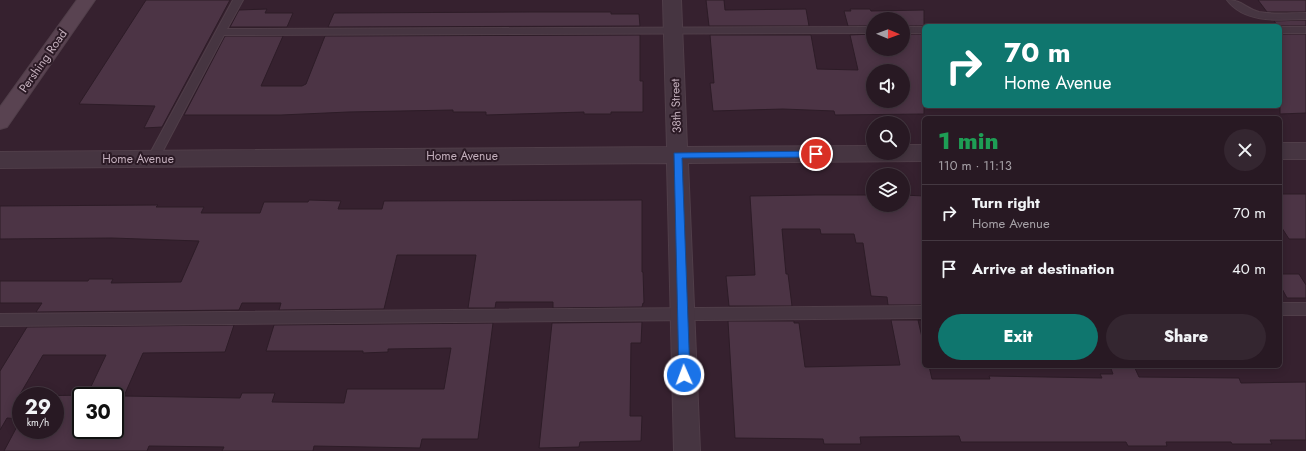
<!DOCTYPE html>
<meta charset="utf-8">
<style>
:root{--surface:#281923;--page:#342630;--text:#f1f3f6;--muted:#a5a0a6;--line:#443841;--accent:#0f766e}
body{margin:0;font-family:Jost,sans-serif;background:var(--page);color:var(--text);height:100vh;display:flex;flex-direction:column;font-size:15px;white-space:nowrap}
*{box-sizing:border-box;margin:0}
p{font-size:13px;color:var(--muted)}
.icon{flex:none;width:22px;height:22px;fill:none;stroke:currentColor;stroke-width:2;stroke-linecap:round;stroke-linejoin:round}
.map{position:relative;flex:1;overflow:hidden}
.details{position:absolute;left:922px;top:116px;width:360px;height:252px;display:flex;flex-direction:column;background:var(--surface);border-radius:6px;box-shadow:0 2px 10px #0003,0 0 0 1px var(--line)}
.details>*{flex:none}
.guide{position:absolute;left:922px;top:24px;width:360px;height:84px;border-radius:6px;box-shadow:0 2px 10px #0003,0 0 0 1px var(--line);background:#0f766e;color:#fff;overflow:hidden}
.needle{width:26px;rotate:91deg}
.controls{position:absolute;left:866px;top:12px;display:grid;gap:8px}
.controls a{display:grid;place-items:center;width:44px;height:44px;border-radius:50%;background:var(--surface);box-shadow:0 2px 10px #0003,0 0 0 1px var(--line);font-size:20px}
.speed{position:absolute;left:12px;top:387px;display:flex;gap:8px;font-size:20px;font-weight:700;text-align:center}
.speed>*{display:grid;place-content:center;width:52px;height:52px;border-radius:50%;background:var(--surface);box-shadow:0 2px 10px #0003,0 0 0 1px var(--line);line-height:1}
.speed small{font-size:10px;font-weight:400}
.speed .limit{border:2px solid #111;border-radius:6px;background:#fff;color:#111}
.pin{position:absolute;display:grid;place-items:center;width:34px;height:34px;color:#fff;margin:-17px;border:2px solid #fff;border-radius:50%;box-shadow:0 1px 4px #0007}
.me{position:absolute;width:44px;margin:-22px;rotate:358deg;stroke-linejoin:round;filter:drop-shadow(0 0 3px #0008)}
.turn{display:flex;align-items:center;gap:14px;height:84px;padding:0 16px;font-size:18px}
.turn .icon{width:52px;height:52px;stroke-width:2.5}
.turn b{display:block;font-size:28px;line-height:34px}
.round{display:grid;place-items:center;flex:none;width:42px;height:42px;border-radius:21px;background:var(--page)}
.overview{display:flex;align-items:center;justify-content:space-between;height:68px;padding:0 16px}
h1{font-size:24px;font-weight:800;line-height:30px;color:#1e9e55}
.primary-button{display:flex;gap:8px;margin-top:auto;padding:8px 16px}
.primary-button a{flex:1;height:46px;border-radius:24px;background:var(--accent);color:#fff;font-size:16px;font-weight:800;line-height:46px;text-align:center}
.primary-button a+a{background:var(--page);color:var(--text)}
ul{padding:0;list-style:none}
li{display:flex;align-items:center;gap:12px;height:56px;padding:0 16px;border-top:1px solid var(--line)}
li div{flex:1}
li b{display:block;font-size:15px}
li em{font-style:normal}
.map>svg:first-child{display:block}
</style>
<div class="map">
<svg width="1306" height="451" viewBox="0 0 1306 451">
<rect width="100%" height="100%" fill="#36212f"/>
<g fill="#4c3445" stroke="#2d1c27" fill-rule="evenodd">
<polygon points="146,0 230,0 162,127 144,128 155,106 79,104"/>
<polygon points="706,0 724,0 725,10 806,9 809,26 709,26"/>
<polygon points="1258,0 1306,0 1306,12 1267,12"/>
<polygon points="267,9 265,13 293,13 287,27 230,27 239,10"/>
<polygon points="850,9 870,9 871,11 924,10 924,26 903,26 903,19 873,19 873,26 848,26 844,11 851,11"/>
<polygon points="530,12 611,12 611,14 639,14 640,26 328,27 334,13"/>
<polygon points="1306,20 1306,26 1278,26 1274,21"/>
<path d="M873,34v15h30v-15h21v80l-89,1 -1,-4 -51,-2 -70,2 -3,-28h4l-4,-48h101l6,34 41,1 -8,-35zM873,71h30v30h-30z"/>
<polygon points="1280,34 1306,34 1306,113 1280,114"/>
<polygon points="640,35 640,81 643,81 643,112 611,112 611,114 584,114 584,112 486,115 486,112 453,112 453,110 348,112 281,115 184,115 225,36 283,36 261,86 302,86 306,84 325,36"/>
<polygon points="1280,194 1306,194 1306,239 1289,239 1280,225"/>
<polygon points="815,195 873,195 873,205 903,205 903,195 924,196 924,305 888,305 887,297 871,296 863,243 856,243 854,234 821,234 820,229 782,229 786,274 788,274 792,306 729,306 726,276 755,275 750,196"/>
<polygon points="309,200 341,201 338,209 382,209 384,201 642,200 642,272 643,272 644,303 643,303 642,307 553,308 553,302 496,302 495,308 468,308 476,255 397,255 384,309 279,310 281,303 242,303 239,310 36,312 42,303 0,303 0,281 88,281 89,279 113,279 111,283 181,282 199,241 112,238 0,239 0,206 158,205 156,207 204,207 201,213 260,213 264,202 308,202"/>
<polygon points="1280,274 1299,274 1306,285 1306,298 1287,298 1280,285"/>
<polygon points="891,320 923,320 918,320 924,346 924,366 929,366 932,379 990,379 989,376 1102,378 1100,374 1113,374 1110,366 1134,366 1139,377 1239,378 1241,383 1306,382 1306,440 1270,440 1272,444 1232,444 1231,442 1166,442 1167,446 1128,446 1126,442 961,442 959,436 860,437 861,444 824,444 823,439 735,438 728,321 794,321 794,323 799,323 805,367 900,365"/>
<polygon points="642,322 641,343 631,343 630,416 642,416 641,441 580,442 579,447 539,448 552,323"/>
<path d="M493,323l-15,116h-56l-2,9 -106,-2 -1,5h-91l2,-4 -75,-1 -2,5h-143l17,-32 -14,-1 -7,12v-59l27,-44 207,-2 -9,27 -82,1 -19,43 116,2 2,-5h33l-3,9 72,1 3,-14h97l7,-41 -63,1v3l-25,1v-2h-97l8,-26zM43,355h63l-19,40 -59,1h27v34h-34v-34h-2zM81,396h34v34h-34z"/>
</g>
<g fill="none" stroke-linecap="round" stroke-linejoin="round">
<g stroke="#503e49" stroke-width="2">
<g id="service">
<polygon points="233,0 243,0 227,29 873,27 873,33 224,35 157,162 149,162 147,159"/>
<path d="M1227,0c15,0 18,8 32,12 15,3 31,1 47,1v6c-26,1 -61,5 -79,-19z"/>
<rect x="903" y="27" width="21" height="6"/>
<rect x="1280" y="27" width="26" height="6"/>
<rect x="1280" y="303" width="26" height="12"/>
<polygon points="924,306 924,318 0,326 0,314"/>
</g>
</g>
<g stroke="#503e49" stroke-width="2">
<g id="minor">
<polygon points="663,0 681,0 687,147 873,146 873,153 903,153 903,145 924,145 924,161 688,163 700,451 674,451 667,163 0,168 0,152 667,147"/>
<rect x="1280" y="143" width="26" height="16"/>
</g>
</g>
<g stroke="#503e49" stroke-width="2">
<polygon id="secondary" points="77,0 95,0 7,127 0,129 0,107"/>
</g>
<use href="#service" fill="#463541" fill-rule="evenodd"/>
<use href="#minor" fill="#463541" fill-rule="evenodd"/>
<use href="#secondary" fill="#594351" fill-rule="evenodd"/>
</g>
<polygon fill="#1a73e8" stroke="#114b97" points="816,151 820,154 816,157 682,158 690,375 688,378 684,380 681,378 679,375 674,153"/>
<g text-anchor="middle" stroke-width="4" stroke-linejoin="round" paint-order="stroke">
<g font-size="12" fill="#c3afbc" stroke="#2b1a25">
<text transform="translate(43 61) rotate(-55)" y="4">Pershing Road</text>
<text transform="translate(676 106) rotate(-92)" y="4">38th Street</text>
<text x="462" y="160">Home Avenue</text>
<text x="138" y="163">Home Avenue</text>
</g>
</g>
</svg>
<div class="controls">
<a><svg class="needle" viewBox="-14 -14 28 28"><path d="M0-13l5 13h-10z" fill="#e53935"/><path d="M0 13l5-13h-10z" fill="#a5a0a6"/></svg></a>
<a><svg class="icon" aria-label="sound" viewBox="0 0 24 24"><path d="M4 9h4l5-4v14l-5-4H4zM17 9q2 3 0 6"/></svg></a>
<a><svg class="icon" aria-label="search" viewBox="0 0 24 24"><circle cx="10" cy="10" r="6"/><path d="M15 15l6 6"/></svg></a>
<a><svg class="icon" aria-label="layers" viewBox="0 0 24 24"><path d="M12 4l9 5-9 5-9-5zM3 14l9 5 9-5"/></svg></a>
</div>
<div class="speed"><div>29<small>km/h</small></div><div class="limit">30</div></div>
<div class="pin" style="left:816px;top:154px;background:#d93025"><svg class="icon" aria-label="arrive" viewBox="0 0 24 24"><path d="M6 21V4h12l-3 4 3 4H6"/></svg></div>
<svg class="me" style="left:684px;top:375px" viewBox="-20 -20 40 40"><circle r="17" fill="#1a73e8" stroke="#fff" stroke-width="3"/><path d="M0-11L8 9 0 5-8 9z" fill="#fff"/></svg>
<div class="guide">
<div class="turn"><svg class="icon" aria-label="right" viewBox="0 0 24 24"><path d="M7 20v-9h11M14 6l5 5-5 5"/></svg><div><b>70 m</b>Home Avenue</div></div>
</div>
<section class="details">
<div class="overview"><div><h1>1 min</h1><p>110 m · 11:13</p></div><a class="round"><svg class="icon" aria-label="close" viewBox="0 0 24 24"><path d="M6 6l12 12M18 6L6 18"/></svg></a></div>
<ul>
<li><svg class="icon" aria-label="right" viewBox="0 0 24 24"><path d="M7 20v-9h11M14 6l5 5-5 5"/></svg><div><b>Turn right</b><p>Home Avenue</p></div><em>70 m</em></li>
<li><svg class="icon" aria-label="arrive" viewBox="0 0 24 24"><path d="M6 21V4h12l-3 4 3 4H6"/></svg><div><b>Arrive at destination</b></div><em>40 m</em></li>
</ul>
<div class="primary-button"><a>Exit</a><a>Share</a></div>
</section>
</div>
